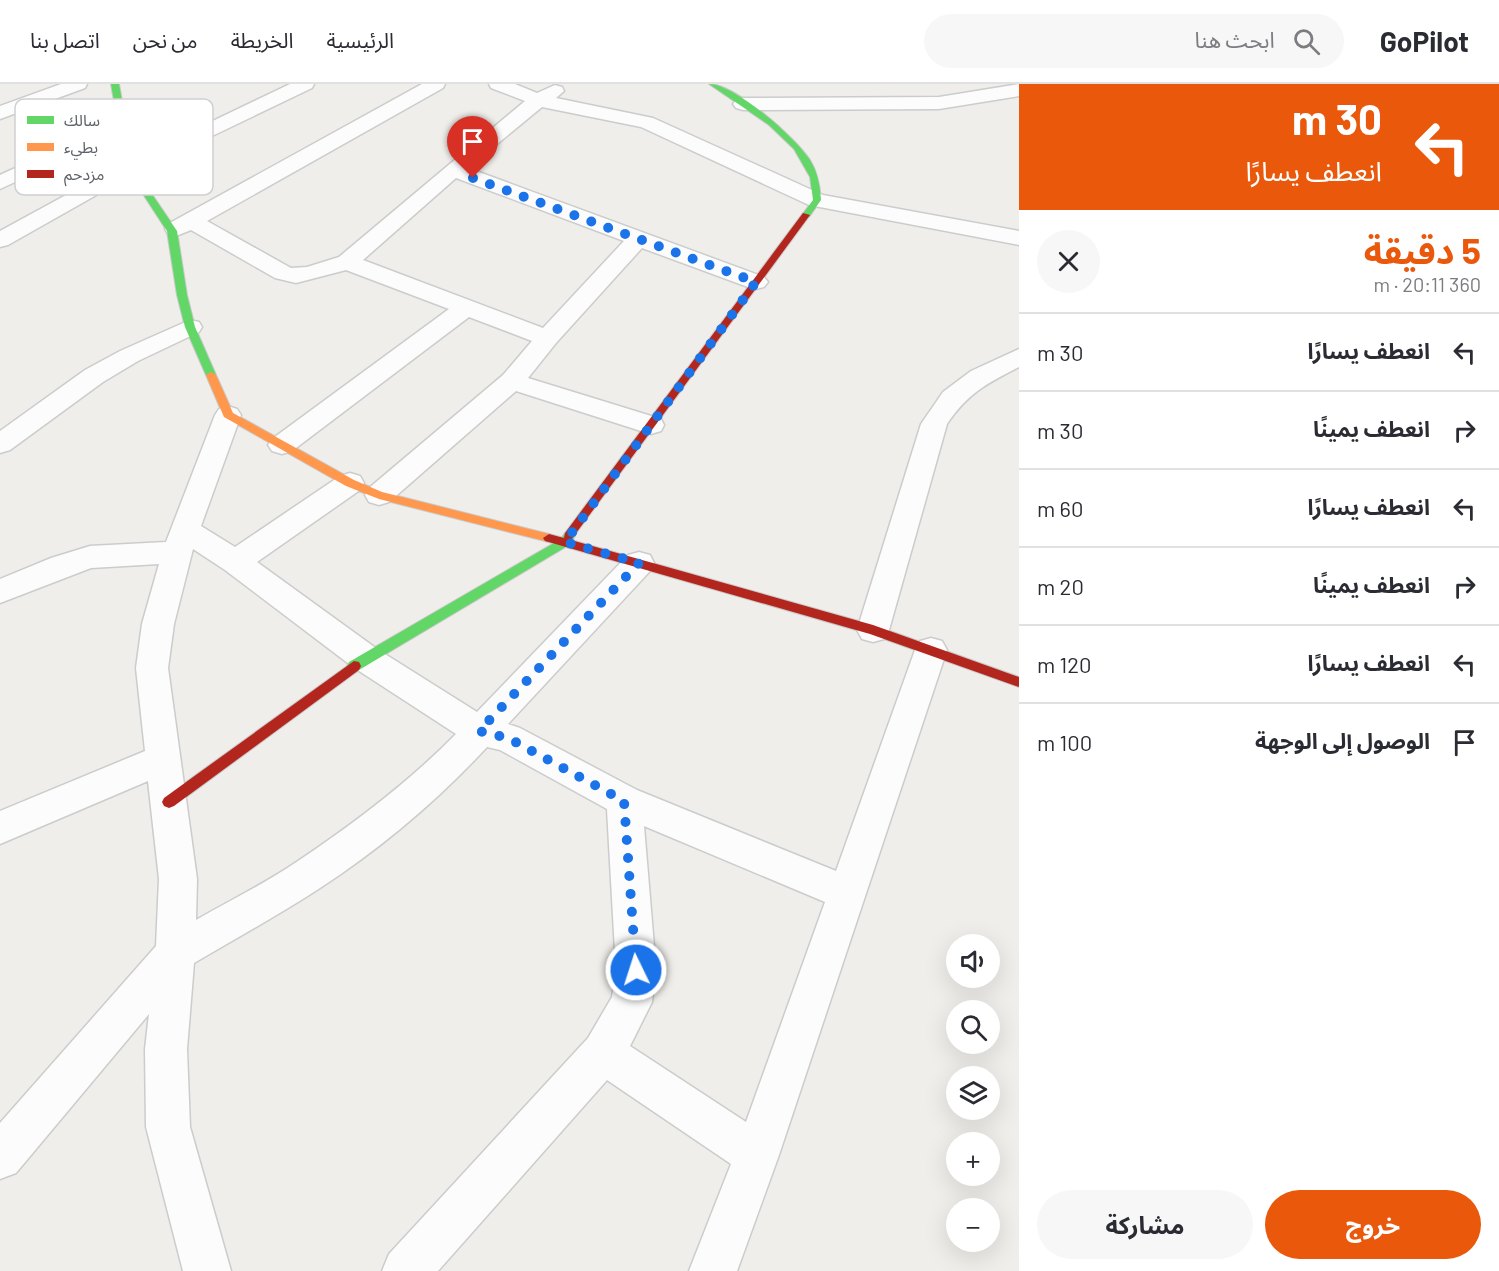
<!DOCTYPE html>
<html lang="ar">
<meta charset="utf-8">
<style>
:root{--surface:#fff;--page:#f7f7f7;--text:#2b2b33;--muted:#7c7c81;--line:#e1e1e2;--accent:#ea580c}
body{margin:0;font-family:Barlow,"Noto Sans Arabic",sans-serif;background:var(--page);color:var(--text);direction:rtl;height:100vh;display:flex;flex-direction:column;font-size:22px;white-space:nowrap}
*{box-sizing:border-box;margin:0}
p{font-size:20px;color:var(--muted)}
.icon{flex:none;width:33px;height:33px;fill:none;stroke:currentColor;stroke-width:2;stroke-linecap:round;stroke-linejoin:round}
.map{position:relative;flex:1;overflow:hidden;direction:ltr}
.sheet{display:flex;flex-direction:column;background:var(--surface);width:480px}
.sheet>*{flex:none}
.hud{background:#ea580c;color:#fff;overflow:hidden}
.tools{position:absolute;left:946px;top:850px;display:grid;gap:12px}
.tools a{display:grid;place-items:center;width:54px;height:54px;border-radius:50%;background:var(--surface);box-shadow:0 6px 24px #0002;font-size:30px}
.pin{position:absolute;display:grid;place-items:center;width:51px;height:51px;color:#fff;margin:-62px -26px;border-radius:50% 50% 50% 0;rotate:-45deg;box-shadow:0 0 6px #0007}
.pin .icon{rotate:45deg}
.me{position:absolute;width:66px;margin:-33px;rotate:356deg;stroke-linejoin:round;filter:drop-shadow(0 0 4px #0008)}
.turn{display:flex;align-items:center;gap:21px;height:126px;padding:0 18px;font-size:27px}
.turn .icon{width:78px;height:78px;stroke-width:2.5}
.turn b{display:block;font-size:42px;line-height:51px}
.round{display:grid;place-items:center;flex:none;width:63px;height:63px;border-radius:32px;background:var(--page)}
.head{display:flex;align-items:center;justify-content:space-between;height:102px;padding:0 18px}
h1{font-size:36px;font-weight:700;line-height:45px;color:var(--accent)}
.action{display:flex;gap:12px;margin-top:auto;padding:12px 18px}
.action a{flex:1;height:69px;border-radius:36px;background:var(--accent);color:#fff;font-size:24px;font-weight:700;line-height:69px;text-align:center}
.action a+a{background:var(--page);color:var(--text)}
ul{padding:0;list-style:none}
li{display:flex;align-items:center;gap:18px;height:78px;padding:0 18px;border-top:2px solid var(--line)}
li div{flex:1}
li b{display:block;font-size:22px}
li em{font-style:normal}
header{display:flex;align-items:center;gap:36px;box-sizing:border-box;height:84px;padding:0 30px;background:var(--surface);border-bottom:2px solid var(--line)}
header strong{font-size:28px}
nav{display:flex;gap:33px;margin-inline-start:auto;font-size:21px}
.search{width:420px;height:54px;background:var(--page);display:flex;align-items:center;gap:15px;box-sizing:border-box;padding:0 21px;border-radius:33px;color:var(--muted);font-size:22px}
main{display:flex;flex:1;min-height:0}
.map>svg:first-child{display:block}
</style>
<header>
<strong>GoPilot</strong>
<div class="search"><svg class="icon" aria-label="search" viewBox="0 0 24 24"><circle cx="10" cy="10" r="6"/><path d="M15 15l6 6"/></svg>ابحث هنا</div>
<nav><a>الرئيسية</a><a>الخريطة</a><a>من نحن</a><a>اتصل بنا</a></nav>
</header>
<main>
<section class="sheet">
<div class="hud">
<div class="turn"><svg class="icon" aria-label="left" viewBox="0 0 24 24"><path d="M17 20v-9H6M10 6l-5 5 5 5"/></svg><div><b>30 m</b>انعطف يسارًا</div></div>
</div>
<div class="head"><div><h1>5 دقيقة</h1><p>360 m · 20:11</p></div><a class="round"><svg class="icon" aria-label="close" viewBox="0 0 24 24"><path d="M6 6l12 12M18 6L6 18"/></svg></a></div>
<ul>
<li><svg class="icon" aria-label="left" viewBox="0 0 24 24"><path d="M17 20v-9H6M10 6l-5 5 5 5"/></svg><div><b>انعطف يسارًا</b></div><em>30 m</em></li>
<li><svg class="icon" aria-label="right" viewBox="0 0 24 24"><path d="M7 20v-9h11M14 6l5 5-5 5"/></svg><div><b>انعطف يمينًا</b></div><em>30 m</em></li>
<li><svg class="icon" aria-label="left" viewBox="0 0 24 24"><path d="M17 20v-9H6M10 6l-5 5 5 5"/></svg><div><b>انعطف يسارًا</b></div><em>60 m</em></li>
<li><svg class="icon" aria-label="right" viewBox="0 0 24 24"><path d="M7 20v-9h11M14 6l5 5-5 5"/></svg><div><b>انعطف يمينًا</b></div><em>20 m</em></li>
<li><svg class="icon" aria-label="left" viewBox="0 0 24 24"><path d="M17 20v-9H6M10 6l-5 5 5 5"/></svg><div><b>انعطف يسارًا</b></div><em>120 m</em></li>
<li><svg class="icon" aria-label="arrive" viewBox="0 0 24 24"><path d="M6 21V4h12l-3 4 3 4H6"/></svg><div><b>الوصول إلى الوجهة</b></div><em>100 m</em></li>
</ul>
<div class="action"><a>خروج</a><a>مشاركة</a></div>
</section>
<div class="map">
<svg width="1019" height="1187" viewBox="0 0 1019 1187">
<rect width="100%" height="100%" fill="#efeeea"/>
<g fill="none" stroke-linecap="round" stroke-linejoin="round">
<g stroke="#cbcccc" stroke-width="3">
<g id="street">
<polygon points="61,0 87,0 85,4 0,35 0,22"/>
<polygon points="290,0 314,0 312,4 137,88 8,161 0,163 0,147 123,80"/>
<path d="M422,0h23l-2,4 -236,133 84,47 16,-1 32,-10 186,-156 -34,-13 -2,-4h26l22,9 18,-8 7,2 2,4 -8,7 97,20 170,77 196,36v14l-210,-40 -168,-78 -99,-20 -74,61 296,109 4,5 -4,5 -8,2 -8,-2 -106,-39 -86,95 -28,35 133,41 3,6 -3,6 -10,3 -10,-3 -125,-40 -127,111 -10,3 -10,-3 -4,-7 4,-7 134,-113 29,-34 -63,-24 -177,134 -10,3 -10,-3 -4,-6 4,-6 177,-130 -103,-39 -50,13 -21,-5 -84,-48 -15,6 -8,-2 -3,-5 3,-5zM456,94l168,63 -81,87 -180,-68z"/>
<polygon points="1019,0 1019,12 939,25 743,26 736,24 733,20 736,16 743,14 939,13"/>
<polygon points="122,35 129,37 132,41 129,45 0,105 0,91"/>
<polygon points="190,236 199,238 202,243 199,248 138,277 103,298 10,366 0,369 0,347 85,286 120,267"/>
<path d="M1019,265v18c-33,17 -51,26 -72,57l-58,206 -5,9 -11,3 -11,-3 -5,-9 64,-206 22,-32 28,-21z"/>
<path d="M228,322l9,3 4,6 -40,111 34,21 105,-71 10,-3 10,3 4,7 -4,7 -103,72 120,87 100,63 151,-157 11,-3 11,3 4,8 -4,8 -142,153 12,4 117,62 199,81 79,-221 5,-9 11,-3 11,3 5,9 -168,505 -42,116h-48l42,-107 -124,-84 -169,191h-56l7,-17 199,-216 24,-41 4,-27 -9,-161 -107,-59 -13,-3c-49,53 -107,102 -167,141 -41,27 -84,50 -126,75l-7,86 3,78 41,144h-48l-37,-144 -1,-78 4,-35 -133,159 -16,6v-56l156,-177 3,-67 -11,-98 -148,63v-33l145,-60 -9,-83 6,-44 17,-60 -68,4 -91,35v-24l51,-21 39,-12 76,-4 49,-127 4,-6zM193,465l32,21 128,97 103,67c-48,49 -104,91 -161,129 -31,21 -66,38 -99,57l1,-41 -29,-211 6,-44zM644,742l181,76 -79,220 -116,-76 22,-44 4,-32z"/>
</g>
</g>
<g stroke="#cacacb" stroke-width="2">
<g id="fast">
<polygon points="111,0 119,0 134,84 177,147 187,211 195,243 216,291 215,293 211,294 206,291 185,243 177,211 167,147 126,84"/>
<path d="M709,0c26,0 87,54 101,76 8,13 10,26 11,40l-12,17 -7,-2 11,-15 -3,-23 -16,-28 -25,-24z"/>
<polygon points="569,448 575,452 569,461 359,586 349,586 347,582 349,578 561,455 565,449"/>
</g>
</g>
<g stroke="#cacacb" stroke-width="2">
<polygon id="slow" points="211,288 216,291 233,329 354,396 382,408 549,450 555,454 549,458 379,415 346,402 224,333 206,291"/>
</g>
<g stroke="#cacacb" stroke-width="2">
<g id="jam">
<polygon points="803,129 810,131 571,456 873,541 1019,593 1019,603 870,550 545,457 543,454 549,450 564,454 565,449"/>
<polygon points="354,577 359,578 361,582 359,586 174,722 169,724 164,722 162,718 164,714"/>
</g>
</g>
<use href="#street" fill="#fdfcfc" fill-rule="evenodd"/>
<use href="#fast" fill="#63d668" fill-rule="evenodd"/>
<use href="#slow" fill="#ff974d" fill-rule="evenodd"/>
<use href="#jam" fill="#b3261e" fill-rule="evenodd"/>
</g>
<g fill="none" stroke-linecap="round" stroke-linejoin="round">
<polyline stroke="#1a73e8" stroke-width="10" stroke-dasharray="0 18" points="473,94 756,198 565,458 639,479 479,647 508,654 624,717 636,886"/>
</g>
<rect x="15" y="15" width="198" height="96" rx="9" fill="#fff" stroke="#cfd0d2" stroke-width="1.5"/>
<rect x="27" y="32" width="27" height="8" fill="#63d668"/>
<rect x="27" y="59" width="27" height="8" fill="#ff974d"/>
<rect x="27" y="86" width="27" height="8" fill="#b3261e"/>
<g font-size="16" fill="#5f6368">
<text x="64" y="42">سالك</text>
<text x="64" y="69">بطيء</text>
<text x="64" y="96">مزدحم</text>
</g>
</svg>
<div class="tools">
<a><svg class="icon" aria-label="sound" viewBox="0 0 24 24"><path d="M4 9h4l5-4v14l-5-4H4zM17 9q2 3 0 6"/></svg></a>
<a><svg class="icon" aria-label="search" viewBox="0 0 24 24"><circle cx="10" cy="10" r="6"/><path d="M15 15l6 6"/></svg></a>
<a><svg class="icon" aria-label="layers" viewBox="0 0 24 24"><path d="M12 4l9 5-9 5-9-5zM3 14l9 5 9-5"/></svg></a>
<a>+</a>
<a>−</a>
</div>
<div class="pin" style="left:473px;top:94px;background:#d93025"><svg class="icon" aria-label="arrive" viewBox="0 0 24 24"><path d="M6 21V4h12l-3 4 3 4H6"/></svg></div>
<svg class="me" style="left:636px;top:886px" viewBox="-20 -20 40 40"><circle r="17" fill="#1a73e8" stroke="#fff" stroke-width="3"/><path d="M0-11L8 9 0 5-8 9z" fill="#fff"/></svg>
</div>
</main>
